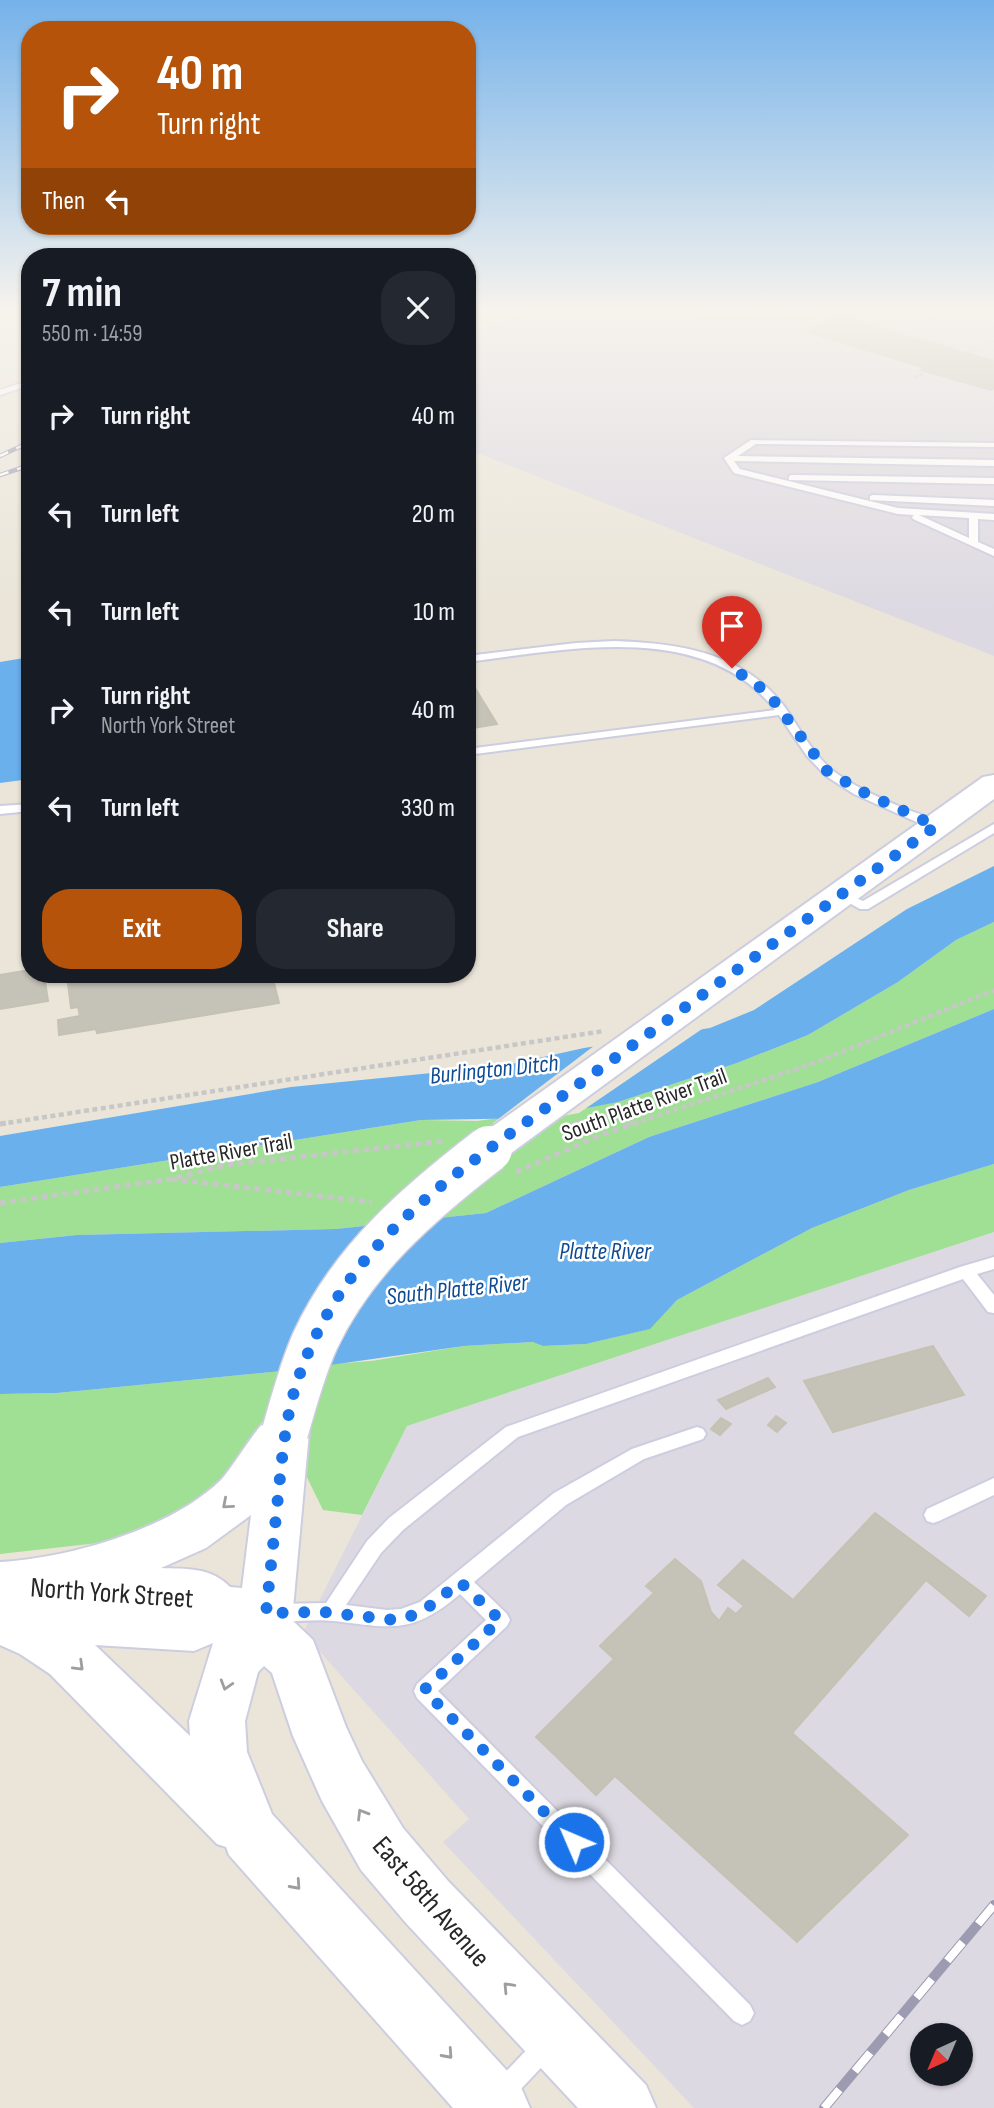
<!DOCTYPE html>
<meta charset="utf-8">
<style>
:root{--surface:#171b24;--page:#242831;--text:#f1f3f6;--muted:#9ea1a6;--accent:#b45309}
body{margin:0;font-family:"Sofia Sans Condensed",sans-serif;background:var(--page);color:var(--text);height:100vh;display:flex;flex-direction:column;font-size:26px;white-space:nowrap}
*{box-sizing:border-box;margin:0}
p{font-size:23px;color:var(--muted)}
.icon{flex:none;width:38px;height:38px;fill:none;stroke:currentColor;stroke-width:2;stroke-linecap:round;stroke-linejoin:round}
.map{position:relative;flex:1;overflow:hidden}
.details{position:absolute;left:21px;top:248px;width:455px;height:735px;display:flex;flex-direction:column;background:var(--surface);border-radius:28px;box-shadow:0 2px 5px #0004}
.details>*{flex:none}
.hud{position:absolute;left:21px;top:21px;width:455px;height:214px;border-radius:28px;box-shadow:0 2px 5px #0004;background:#b45309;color:#fff;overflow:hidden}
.needle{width:46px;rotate:224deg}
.fabs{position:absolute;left:910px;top:2023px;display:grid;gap:14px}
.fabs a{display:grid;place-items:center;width:63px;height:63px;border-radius:50%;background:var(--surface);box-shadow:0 2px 5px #0004;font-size:35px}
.pin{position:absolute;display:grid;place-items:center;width:60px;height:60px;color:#fff;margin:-72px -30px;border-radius:50% 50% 50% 0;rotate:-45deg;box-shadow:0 0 7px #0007}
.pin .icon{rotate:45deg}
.me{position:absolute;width:77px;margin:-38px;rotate:315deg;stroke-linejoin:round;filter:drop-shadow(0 0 5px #0008)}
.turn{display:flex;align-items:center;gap:24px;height:147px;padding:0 21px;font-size:32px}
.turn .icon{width:91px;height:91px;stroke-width:2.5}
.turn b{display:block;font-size:49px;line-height:60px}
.then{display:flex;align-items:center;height:66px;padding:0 21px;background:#0003;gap:14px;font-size:26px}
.round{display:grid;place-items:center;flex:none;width:74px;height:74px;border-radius:28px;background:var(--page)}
.headline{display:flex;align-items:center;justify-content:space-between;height:119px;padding:0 21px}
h1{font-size:42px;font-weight:700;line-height:52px}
.primary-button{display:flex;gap:14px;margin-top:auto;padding:14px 21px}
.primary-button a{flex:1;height:80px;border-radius:28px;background:var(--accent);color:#fff;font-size:28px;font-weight:700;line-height:80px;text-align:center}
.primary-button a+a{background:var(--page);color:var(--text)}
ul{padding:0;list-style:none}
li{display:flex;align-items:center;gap:21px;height:98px;padding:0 21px}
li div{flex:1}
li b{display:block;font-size:26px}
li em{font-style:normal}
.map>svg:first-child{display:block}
</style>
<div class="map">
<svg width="994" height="2108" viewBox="0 0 994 2108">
<rect width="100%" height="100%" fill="#eae5d8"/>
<g fill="#ddd9e2" fill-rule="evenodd">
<polygon points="528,312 994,312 994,656 480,454 467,452 467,333"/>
<path d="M994,1232v876h-300l-251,-266 26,-23 -166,-186 104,-207zM922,2035h39v39h-39z"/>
</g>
<g fill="#9fe094">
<polygon points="994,922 994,1009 818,1082 649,1137 486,1213 336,1229 77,1235 0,1243 0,1187 421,1120 477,1121 618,1102 737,1063 808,1035 898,982 956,940"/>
<polygon points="994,1164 994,1232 407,1426 362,1515 323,1510 285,1433 218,1494 134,1539 0,1554 0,1394 57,1393 302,1369 304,1366 371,1361 464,1346 534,1342 543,1346 586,1344 649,1329 677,1300 812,1228 909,1190"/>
</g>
<g fill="#6ab0ec">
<polygon points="30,657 30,779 0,783 0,662"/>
<polygon points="994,866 994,922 956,940 898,982 808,1035 737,1063 618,1102 534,1118 421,1120 0,1187 0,1136 291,1087 502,1066 584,1048 710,1028 754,1010 907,909"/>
<polygon points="994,1009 994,1164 909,1190 812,1228 677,1300 650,1329 586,1344 543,1346 533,1342 464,1346 302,1369 57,1393 0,1394 0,1243 77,1235 336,1229 486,1213 649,1137 818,1082"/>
</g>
<polygon fill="#eae5d8" points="705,1027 579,1113 535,1121 493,1123 599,1042"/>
<g fill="#c5c2b8" stroke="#c4c2b2" stroke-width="2">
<polygon points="838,316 994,361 994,389 991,390 921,370 926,368 806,332"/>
<polygon points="467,675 497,724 467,729"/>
<polygon points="30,970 30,975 44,975 48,1001 0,1009 0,975"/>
<polygon points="67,975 272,975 279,1003 97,1033 96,1029 59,1035 58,1020 80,1016 78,1007 71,1008"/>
<polygon points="933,1346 964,1395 833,1432 804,1381"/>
<polygon points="768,1378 775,1387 726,1409 718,1400"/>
<polygon points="776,1416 786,1423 777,1432 768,1425"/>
<polygon points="721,1418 731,1424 720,1435 711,1429"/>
<polygon points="875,1513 986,1596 969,1616 926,1580 792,1733 908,1835 797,1942 615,1776 596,1795 536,1737 614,1659 600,1646 654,1593 646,1586 675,1559 701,1581 711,1612 719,1621 728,1608 736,1614 744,1606 718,1585 743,1560 793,1600"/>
</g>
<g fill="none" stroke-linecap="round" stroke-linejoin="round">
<g stroke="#cdcde0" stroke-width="4">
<g id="lane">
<polygon points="699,312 825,312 787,317 702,315"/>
<polygon points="30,380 30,385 0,395 0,390"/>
<path d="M751,440l243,3v4l-238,-3 -18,12 256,4v6l-260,-5 6,8 158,39 96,6v6l-16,-1v23l16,7v7l-81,-37 -1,-2 2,-2 -16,-1 -164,-41 -10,-15zM919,515l50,3v20z"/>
<polygon points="792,475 994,478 994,484 789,480 789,476"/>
<polygon points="873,495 994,500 994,506 870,500 870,496"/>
<path d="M614,641c63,2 129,11 170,65 16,22 29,50 52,67 21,15 44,25 67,35 13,5 29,9 39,18l-2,3h-8l-78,-35 -28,-18 -19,-20 -28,-41 -312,40v-6l308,-39c-70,-91 -210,-60 -308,-48v-6l109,-13z"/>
<polygon points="30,804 30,811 0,814 0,806"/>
<polygon points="994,824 994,833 868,909 860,909 835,895 841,891 863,901"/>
<path d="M994,1257v12l-17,5 17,21v18l-6,-1 -25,-33 -445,158 -115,93 -22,23 -35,52 41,5 14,-1 19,-7 134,-109 78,-44 65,-22 6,2 3,5 -3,5 -59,20 -78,46 -92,77 33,32 3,6 -3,6 -69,65 312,314 4,8 -4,8 -8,4 -8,-4 -317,-323 -3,-7 3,-7 69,-64 -26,-26c-48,41 -68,34 -126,27 -19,-2 -40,1 -59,1l-7,-3 -3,-6 3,-6 7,-3 51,-1 41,-62 22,-23 117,-91 454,-160z"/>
<polygon points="994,1478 994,1495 939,1521 933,1523 927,1521 924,1515 927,1509"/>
<polygon points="544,2036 552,2040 556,2048 552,2056 503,2108 475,2108 479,2100 536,2040"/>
</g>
</g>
<g stroke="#cdcde0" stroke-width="4">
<g id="secondary">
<polygon points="994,775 994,799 503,1159 489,1164 475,1159 469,1149 475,1139 983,777"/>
<path d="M285,1412l17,6 7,14 -17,188 21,20 33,87 16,34 41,67 45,53 198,204 10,23h-78l-172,-185 -45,-53 -39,-69 -29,-65 -21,-63 -8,-7 -6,6 -13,49 2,31 25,62 248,271 10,23h-77l-224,-253 -3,-8 -9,-3 -167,-170 -30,-20 -20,-9v-83c69,-4 171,-33 221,-82 13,-14 37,-56 49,-63 4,-2 10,-4 15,-5zM251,1515l-9,73 -12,-1c-19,-20 -43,-18 -69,-19l45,-20zM213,1643l-24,78 1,15 -95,-91 99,6z"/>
</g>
</g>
<g stroke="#c7c7c7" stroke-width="2.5" stroke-dasharray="2.5 2" stroke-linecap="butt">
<polyline points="941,315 946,312"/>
<polyline points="919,323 932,318"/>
<polyline points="989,344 994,342"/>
<polyline points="966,353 979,348"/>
<polyline points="916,377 927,371"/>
</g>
<g stroke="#c7c7c7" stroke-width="4.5" stroke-dasharray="5 3.5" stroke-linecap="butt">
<polyline points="0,1124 604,1031"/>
<path d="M573,1124c17,-4 48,-18 58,0"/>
<polyline points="633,1124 817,1062 994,990"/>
</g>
<g stroke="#c7c7c7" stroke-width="5" stroke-dasharray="6 4.5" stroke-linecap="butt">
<polyline points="630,1122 632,1125"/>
<polyline points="0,1124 11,1122"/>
<polyline points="573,1124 581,1122"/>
<polyline points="516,1172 601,1135 639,1122"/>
<polyline points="171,1179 372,1202"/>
<polyline points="0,1203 171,1179 226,1165 443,1141"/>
</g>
<use href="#lane" fill="#fff" fill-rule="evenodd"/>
<use href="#secondary" fill="#fff" fill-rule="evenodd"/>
<g stroke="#9c9bb1" stroke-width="4.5">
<g id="rail-far1">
<polyline points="0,456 30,442"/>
<polyline points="0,475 30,465"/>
</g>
</g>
<g stroke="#9c9bb1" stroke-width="10">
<polyline id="rail" points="824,2108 994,1905"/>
</g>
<use href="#rail-far1" stroke="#fff" stroke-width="2.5" stroke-dasharray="9" stroke-linecap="butt"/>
<use href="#rail" stroke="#fff" stroke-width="8" stroke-dasharray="24" stroke-linecap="butt"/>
<g stroke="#cdcde0" stroke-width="49" stroke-linecap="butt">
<path id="secondary-bridge" d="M285,1432c9,-31 17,-62 30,-91 38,-82 104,-138 174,-192"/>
</g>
<use href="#secondary-bridge" stroke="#fff" stroke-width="46"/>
</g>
<defs><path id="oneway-chevron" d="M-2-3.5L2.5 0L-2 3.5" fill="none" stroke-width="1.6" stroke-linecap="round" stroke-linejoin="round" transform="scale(1.75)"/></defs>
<g stroke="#9e9e9e">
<use href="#oneway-chevron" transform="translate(227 1504) rotate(139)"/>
<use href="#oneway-chevron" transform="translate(79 1666) rotate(44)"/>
<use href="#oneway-chevron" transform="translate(226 1685) rotate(107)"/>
<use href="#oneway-chevron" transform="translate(362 1814) rotate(-121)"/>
<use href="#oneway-chevron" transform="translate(296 1885) rotate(48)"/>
<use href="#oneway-chevron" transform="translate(508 1987) rotate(-133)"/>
<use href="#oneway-chevron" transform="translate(448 2054) rotate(48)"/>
</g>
<linearGradient id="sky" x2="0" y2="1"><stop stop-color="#75b2ea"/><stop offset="0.51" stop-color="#f6f3ed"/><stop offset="1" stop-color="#f6f3ed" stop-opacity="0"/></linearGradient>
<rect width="994" height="607" fill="url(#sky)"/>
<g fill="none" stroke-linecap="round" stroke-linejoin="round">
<path stroke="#1a73e8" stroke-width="12" stroke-dasharray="0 21.6" d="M574,1842l-150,-152 76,-70 -40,-38 -39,31 -26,7 -72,-8 -57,1c4,-38 8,-77 12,-116 4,-38 7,-78 19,-115 35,-105 105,-169 192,-233l447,-323 -71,-33 -38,-22 -60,-79 -35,-24"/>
</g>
<g text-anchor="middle" stroke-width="5" stroke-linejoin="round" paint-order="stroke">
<g font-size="23" fill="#272727" stroke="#fff">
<text transform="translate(644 1104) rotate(-20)" y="8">South Platte River Trail</text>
<text transform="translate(231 1151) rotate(-10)" y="8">Platte River Trail</text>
</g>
<g font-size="24" font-style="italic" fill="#0e4b93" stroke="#fff">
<text transform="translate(494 1069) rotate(-6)" y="8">Burlington Ditch</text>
<text x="605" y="1259">Platte River</text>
<text transform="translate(457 1289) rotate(-6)" y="8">South Platte River</text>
</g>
<g font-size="28" fill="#272727" stroke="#fff">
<text transform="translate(112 1592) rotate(4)" y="10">North York Street</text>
<text transform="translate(432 1901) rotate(49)" y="10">East 58th Avenue</text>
</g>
</g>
</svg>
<div class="fabs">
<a><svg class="needle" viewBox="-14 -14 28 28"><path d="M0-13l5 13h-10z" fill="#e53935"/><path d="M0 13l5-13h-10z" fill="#9ea1a6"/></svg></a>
</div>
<div class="pin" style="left:732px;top:668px;background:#d93025"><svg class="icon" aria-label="arrive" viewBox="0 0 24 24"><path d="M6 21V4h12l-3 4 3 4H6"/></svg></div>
<svg class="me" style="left:574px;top:1842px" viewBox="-20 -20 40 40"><circle r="17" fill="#1a73e8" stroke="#fff" stroke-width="3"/><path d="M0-11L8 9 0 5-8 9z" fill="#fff"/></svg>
<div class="hud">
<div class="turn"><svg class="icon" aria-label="right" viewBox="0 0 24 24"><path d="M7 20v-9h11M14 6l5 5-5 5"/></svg><div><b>40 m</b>Turn right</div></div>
<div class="then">Then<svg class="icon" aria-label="left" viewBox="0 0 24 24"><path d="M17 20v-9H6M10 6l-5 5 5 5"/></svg></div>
</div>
<section class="details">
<div class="headline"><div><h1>7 min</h1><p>550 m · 14:59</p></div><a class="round"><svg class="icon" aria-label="close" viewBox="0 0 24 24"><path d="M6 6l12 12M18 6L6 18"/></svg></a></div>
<ul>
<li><svg class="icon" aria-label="right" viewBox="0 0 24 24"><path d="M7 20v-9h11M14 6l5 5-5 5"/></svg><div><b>Turn right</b></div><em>40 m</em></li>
<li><svg class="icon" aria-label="left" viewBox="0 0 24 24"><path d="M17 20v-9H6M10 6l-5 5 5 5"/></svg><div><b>Turn left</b></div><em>20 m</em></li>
<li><svg class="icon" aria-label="left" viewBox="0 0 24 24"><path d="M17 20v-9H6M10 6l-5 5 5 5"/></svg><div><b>Turn left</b></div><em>10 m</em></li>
<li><svg class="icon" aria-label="right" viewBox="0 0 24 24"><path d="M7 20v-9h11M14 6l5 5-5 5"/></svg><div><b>Turn right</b><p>North York Street</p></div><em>40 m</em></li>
<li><svg class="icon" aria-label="left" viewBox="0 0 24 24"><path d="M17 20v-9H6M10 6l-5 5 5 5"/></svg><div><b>Turn left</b></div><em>330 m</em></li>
</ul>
<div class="primary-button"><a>Exit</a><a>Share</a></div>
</section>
</div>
